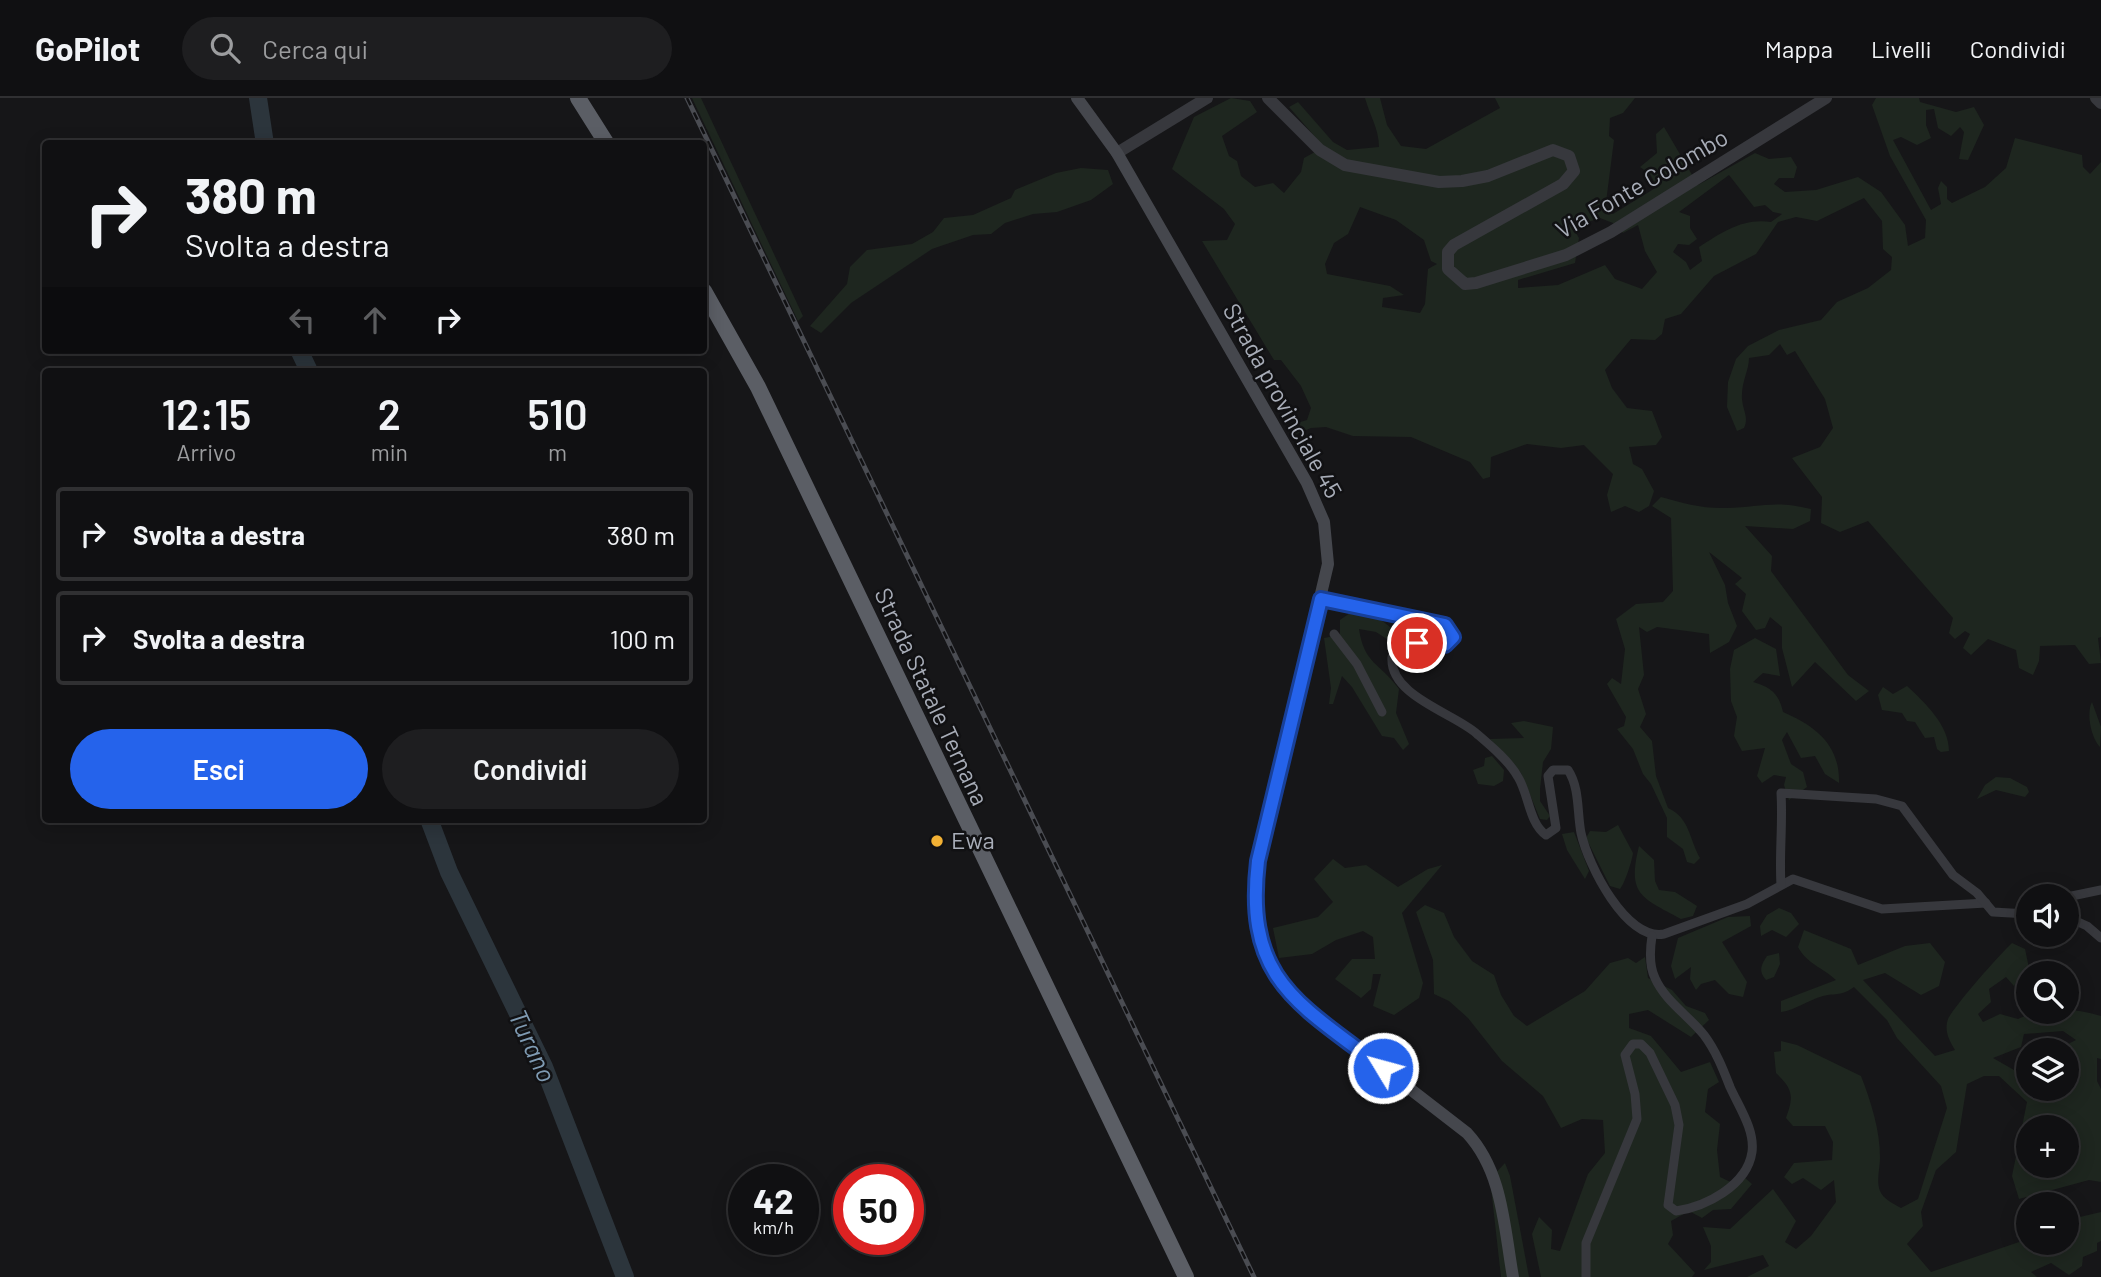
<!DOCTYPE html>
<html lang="it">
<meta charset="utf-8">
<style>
:root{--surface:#101012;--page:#1e1e20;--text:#f1f3f6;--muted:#9c9d9f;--line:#303032;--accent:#2563eb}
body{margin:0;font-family:Barlow,sans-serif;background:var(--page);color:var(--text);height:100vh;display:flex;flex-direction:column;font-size:26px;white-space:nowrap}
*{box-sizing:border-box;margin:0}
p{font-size:23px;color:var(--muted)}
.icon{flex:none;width:38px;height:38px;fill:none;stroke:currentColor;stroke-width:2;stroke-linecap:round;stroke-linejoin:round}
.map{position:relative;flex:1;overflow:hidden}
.drawer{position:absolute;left:42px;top:270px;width:665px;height:455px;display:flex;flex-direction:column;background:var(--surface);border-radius:7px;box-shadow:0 4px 18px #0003,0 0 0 2px var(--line)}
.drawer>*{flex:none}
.guide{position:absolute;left:42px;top:42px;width:665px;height:214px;border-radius:7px;box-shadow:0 4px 18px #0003,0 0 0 2px var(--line);background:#101012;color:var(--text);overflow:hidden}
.buttons{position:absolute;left:2016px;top:786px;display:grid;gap:14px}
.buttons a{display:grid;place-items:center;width:63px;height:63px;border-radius:50%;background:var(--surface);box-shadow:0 4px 18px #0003,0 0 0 2px var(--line);font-size:35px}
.speed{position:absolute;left:728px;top:1066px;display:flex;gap:14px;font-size:35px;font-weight:700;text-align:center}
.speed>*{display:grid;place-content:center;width:91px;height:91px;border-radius:50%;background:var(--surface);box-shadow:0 4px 18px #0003,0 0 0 2px var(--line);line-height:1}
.speed small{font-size:18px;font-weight:400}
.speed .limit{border:10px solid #d22;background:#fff;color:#111}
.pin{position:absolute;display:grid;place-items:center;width:60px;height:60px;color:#fff;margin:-30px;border:4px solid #fff;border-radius:50%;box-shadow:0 2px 7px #0007}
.me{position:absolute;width:77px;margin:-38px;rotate:307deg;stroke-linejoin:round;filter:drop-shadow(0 0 5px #0008)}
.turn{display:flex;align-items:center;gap:24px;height:147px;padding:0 28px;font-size:32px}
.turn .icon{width:91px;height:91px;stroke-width:2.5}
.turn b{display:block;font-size:49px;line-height:60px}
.lanes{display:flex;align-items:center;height:66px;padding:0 28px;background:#0003;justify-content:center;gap:35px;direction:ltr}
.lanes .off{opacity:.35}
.eta{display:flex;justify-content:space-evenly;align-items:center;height:119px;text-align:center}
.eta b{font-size:42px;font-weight:600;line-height:49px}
.primary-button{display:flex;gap:14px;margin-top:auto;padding:14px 28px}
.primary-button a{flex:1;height:80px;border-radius:42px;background:var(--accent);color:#fff;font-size:28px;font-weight:600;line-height:80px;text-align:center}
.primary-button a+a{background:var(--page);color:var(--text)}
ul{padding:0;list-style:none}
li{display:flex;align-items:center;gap:21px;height:94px;margin:0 14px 10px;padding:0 14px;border:4px solid var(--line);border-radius:7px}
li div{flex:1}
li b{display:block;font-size:26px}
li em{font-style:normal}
header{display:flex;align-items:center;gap:42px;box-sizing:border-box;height:98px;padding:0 35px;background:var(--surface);border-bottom:2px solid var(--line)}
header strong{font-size:33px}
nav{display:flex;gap:38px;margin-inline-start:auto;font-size:24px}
.search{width:490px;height:63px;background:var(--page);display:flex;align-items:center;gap:18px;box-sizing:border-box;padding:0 24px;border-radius:38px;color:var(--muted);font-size:26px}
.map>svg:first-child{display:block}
</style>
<header>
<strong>GoPilot</strong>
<div class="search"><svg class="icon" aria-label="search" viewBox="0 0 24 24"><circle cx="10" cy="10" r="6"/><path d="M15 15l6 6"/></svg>Cerca qui</div>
<nav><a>Mappa</a><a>Livelli</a><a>Condividi</a></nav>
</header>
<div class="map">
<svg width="2101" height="1179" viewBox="0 0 2101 1179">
<rect width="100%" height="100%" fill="#161618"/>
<g fill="#1e261f" fill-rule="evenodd">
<polygon points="692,0 701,0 803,218 798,223"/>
<path d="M1231,0l19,3 7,11 -35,24 7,20 8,5 4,15 14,11 18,-4 11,10 17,-21 3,-14 20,-11 -35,-40 9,-5 35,40 14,8 32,-3c0,-18 -9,-31 -14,-49h15l7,27 14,21 25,3 74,-41 -5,-10h140l-12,15 -13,5 -1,18 5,4 -9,70 8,4 44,-27 -7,-13 -10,-7 17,-14 -1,-19 8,-7 34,58 57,-32 14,6 22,-2 6,10 -3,11h-15l-5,6 11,8 31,-2 42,-13 23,15 24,33 3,21 17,-8 1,-18 -36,-64 -18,-51 4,-7h43l1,4 36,10 18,-5 10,18 -16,35 -9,-1 5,-27 -4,-5 -9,9 -13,-8 -4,-19 -8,1v15l5,13 -14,7 -16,-8 -8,3 38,70 10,-6 -3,-16 3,-7 6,6v12l5,4 33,-16 21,-19 9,-30 67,17 1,12 7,7 11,-12v475l-3,1 3,25 -12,1 -14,-19 -35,1 -1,15 -6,14 -14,-7 -3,-18 -28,-11 -17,16 -8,-7 7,-14 -5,-3 -10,8 -6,-6 4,-15 -85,-97 -28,11 -19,-9 1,-26 -30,-39 28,-11 13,-19 -8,-29 -30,-48 -8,4 -7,-11 -11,11 -20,3c0,13 -8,24 -7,41 1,12 7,18 2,29l-7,3 -10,-24 1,-25 8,-23 12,-13 31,-16 42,-10 16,-18 31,-14 23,-18 1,-13 -9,-8 -1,-28 -18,-23 -47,23 -21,-4 -18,5 -22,32 -42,22 -33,38 -16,5 -3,15 -7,6 -24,-1 -26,31 7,18 15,20 25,3 10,26 -6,8 -27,2 4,17 9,5 12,22 -5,15 -10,6 -14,-6 -14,6 -4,-17 6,-21 -29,-29 -23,3 -34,-4 -36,13 -1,20 -7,2 -13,-17 -59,-25 -58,-1 -27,-9 -15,1 -20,8 -4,-10 20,-6 4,-12 -10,-22 -20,-26h-7l-72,-119 25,-1 8,-16 -11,-15 -52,-40 22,-52zM1729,77l25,32 11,-2 8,7 9,2 -11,8c-29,-4 -48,10 -72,25l3,14 -12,9 -4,-8 -13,-10 5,-8 11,1 8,-6 -7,-11v-12l-11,-4zM1360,109l36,13 28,20 7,21 6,3 -9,5 -3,35 -5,9 -38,-6 1,-9 21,-3 -14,-9 -63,-12 -2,-10 9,-21 14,-9zM1583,116l5,8 12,-4 13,5 10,10 15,-8 7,26 12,21 -15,17 -27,-10 -10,-14 -47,20 -40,3v-8l57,-17 4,-25 -9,-15z"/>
<polygon points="1081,70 1108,72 1113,86 1091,102 1057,114 1033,116 1005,125 991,136 973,137 932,151 851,205 821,235 810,228 847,186 850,169 867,152 912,146 933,134 944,120 973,117 1011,100 1015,92 1056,75"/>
<path d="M1661,399c21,6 43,12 65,11 35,-1 48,-8 85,1l-1,12 -17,8 -48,-3 27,30 -1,15 77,104 21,16 -13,10 -41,-39 -23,25 -10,-39v-21l-12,-10 -5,11 -9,2 -14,-19 4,-17 -11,-10 7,-6 -33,-26 16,33 3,18 9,23 -8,16 -19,11 -1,-19 -52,-7 -10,5 -8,-5 5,48 -6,14 8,25 -6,13 12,14 4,35 12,32c22,10 21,31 32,50l-6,6 -7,-2 -4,-13 -16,-12v-19l-16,-34 -8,-10 -10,-25 -16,-20 7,-3 2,-9 -19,-33 5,-6 9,6 4,-35 -9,-30 20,-15 27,-2 10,-11 -2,-73 -19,-12z"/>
<path d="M1350,515l31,7 18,14 -9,7 -14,-9 -17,-3c5,35 21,34 40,60l-3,24 13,31 -6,6 -9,-12 -12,-2 -30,-49 -10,-11 -9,28h-4l2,-16 -7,-50 16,-3v-15z"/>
<path d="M1755,540l21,11 4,27 -17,-3 -10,9c17,5 26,11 30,30 32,14 57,32 56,71l-14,-9 -10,-18 -14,2 -14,-26 -5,8 9,24 12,8 4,15 -18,13 -5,-15 2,-8 -12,-2 -12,8 -5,-7 8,-28 -23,3 -8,-15 3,-19 -6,-16 -1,-32 4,-19z"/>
<path d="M1907,588c18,17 42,39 42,65l-8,1 -4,-3 -3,-12 -9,1 -10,-16 -8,-1 -5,-8 -20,-3 -4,-15 5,-8 10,7z"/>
<path d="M2092,604l9,25 -1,20c-9,-9 -14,-34 -8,-45z"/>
<polygon points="1524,623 1553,629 1551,651 1543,664 1540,691 1540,703 1550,718 1547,722 1540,721 1521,675 1490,641 1524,640 1511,625"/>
<polygon points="1492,658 1504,672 1503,683 1494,688 1478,686 1473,672 1484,668 1485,660"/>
<polygon points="1996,679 2010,680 2027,689 2029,694 2025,699 1996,692 1977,701 1985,687"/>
<path d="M1618,727l15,28c-1,8 -8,30 -13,36l-10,-3 -24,-48 4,-7 16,1z"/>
<polygon points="1574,734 1589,773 1585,781 1567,752 1562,736"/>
<path d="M1639,748l15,14 1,21 4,9 16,2 22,14 -4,10 -12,3c-40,-22 -54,-24 -42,-73z"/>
<polygon points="1333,761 1345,770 1366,767 1398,789 1428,771 1442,767 1402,815 1423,885 1419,900 1394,917 1373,908 1381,876 1373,876 1371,891 1361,900 1335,881 1352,861 1375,861 1373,839 1363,833 1336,842 1312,856 1279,860 1273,830 1318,819 1333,804 1314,781"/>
<polygon points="1425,807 1444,815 1454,839 1472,863 1494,877 1501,897 1514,918 1527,928 1585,893 1610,865 1628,860 1636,865 1645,859 1648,880 1672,892 1686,908 1705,915 1709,922 1691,939 1648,912 1629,916 1629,930 1651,938 1681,974 1710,964 1719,984 1708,991 1705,1014 1720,1026 1717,1052 1720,1079 1737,1087 1744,1079 1752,1086 1731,1111 1713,1112 1702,1120 1689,1113 1671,1123 1673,1137 1668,1146 1695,1175 1692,1179 1541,1179 1532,1136 1539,1119 1552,1132 1551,1151 1560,1153 1588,1076 1605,1055 1603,1022 1582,1021 1561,1030 1543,998 1502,963 1468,920 1449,903 1434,896 1433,862 1416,814"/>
<polygon points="1779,810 1791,815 1799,826 1786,839 1772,832 1761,838 1760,828 1767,817"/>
<polygon points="1750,818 1751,828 1722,844 1747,884 1743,899 1729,896 1715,882 1701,886 1696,892 1690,881 1691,869 1675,881 1671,868 1678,840 1728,819"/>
<path d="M1804,832l47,19 7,16 47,-19 25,-3 15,19 -6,24 -18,9 -36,-22 -22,7 72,76 20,-6c-6,-10 -11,-19 -7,-31 6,-13 52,-65 64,-76l13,6 4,19 -15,18 -8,-9 -17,12 2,13 -13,12 5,8 17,-8 18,5c26,-13 56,-11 83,-3v43l-4,-1v23l4,8v93l-12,-2 -70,19 -7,-23 15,-74 -28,-26h-15l-17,8 -11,68 -20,18 -15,42 2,14 -16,18 24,28 94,-32 3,-4v6h39v-22l34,-8v29l-4,2v8l-14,6 -1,9 -13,9 -18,-12 -20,9 6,5h-290l22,-11 -6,-11 -59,15 7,-8v-16l-8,-19 27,2 43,-40 23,32 -11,21 11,7 15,-13 25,-34 -2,-22 -13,10 -18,-12 -11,6 -8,-7 10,-14 38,-3 1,-18 -8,-16h-32l-7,-8c8,-22 7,-29 -10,-45l-2,-21 7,-1v-10l16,4 64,31c10,26 19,54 19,82 0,10 -4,23 0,33 3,8 14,13 21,17l17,-9 29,-91 -6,-22 -44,-48 -10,-18 -33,-33c-12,9 -18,6 -31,9 -15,4 -27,14 -42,16v-11l55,-21c-14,-13 -29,-16 -38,-33zM2063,933l13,9 -20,10h11v38h-39v-10l-35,-20 28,-11 3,-13zM2028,1029h39v39h-39z"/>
<path d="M1779,855l1,11 -6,13 -8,3c-8,-9 -5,-15 1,-24z"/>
<polygon points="1505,1065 1510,1078 1529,1179 1501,1179 1490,1081"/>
</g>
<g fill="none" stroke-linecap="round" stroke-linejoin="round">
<g stroke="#2c353c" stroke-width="18">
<polyline points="258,0 265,46"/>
<polyline points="299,252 309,273"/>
<polyline points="429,721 449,774 544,969 625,1179"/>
</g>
<g stroke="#37383d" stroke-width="9">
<path d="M1321,501l114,23 16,8 2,7 -8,7 -43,2 -10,11c-3,39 62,56 85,77 14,12 32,27 41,43 11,18 11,46 28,58l10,-7 -8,-52 5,-6h15c12,18 9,43 13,63 7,32 45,108 83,101l83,-30 46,-25 89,30 104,-6"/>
<polyline points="1334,536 1357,566 1382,614"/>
<path d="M1781,787c-2,-31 2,-61 0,-92l95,6 26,7 51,69 24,18 16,19 35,2"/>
<polyline points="2067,799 2101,792"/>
<polyline points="2067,819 2087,828 2101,840"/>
<path d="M1586,1179v-34l51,-124 -2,-25 -10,-39 8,-11h8l9,9 25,52 4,20 -11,80 8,6c29,-4 71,-25 76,-59 3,-22 -13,-45 -22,-65 -7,-18 -14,-36 -26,-52 -15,-19 -39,-34 -49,-57 -6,-12 -5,-29 -3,-42"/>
</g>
<g stroke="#37383d" stroke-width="12">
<polyline points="1268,0 1320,52 1345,67 1439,84 1462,83 1488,78 1553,52 1569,58 1574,73 1563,86 1454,147 1448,154 1448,171 1465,186 1476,185 1566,157 1611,134 1826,0"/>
<polyline points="2096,0 2101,5"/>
<polyline points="1117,55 1207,0"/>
</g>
<path stroke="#45474d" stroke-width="12" d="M1077,0l40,55 190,330 17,39 4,42 -70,297c-7,60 0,97 41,142l168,130c36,39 37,94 46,144"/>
<g stroke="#5b5e65" stroke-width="16">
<polyline points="578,0 607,46"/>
<polyline points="704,193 758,289 1186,1179"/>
</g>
<g stroke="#4a4c52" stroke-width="5">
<polyline id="rail" points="687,0 1254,1179"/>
</g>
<use href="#rail" stroke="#111113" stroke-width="2.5" stroke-dasharray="8" stroke-linecap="butt"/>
</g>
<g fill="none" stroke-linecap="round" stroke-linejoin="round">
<g stroke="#184099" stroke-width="18">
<path id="route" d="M1383,970c-85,-65 -139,-88 -125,-207l63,-262 124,26 8,12 -8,8 -28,-2"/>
</g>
<use href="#route" stroke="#2563eb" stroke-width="12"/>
</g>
<circle fill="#f2b134" stroke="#111113" stroke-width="2.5" cx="937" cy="743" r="7"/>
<g text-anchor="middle" stroke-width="5" stroke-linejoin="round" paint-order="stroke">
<g font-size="24" fill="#a8adb8" stroke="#111113">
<text transform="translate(1642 86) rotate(-30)" y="8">Via Fonte Colombo</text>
<text transform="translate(1282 303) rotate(61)" y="8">Strada provinciale 45</text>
<text transform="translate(931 599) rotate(65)" y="8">Strada Statale Ternana</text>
</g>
<g font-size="24" fill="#a8adb8" stroke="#111113" text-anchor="start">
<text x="951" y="751">Ewa</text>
</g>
<g font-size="26" font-style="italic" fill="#7f9bb3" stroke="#111113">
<text transform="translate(532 948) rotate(65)" y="9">Turano</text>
</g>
</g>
</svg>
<div class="buttons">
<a><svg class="icon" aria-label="sound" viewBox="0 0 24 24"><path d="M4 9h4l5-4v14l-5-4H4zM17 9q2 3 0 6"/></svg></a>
<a><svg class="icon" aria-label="search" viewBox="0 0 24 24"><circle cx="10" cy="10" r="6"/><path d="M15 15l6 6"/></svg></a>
<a><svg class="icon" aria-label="layers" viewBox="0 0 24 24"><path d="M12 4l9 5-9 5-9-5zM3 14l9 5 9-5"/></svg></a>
<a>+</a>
<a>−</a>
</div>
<div class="speed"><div>42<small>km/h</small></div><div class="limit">50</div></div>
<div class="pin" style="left:1417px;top:545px;background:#d93025"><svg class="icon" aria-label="arrive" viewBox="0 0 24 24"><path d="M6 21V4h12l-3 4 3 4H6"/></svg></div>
<svg class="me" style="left:1383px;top:970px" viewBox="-20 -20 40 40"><circle r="17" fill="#2563eb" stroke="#fff" stroke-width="3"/><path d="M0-11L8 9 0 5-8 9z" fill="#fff"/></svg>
<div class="guide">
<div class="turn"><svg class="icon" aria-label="right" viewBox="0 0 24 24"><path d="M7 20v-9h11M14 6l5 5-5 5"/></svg><div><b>380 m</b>Svolta a destra</div></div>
<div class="lanes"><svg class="icon off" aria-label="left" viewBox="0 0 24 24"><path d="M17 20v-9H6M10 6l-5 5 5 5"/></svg><svg class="icon off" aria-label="ahead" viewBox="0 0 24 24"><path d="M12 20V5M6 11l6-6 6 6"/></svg><svg class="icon" aria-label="right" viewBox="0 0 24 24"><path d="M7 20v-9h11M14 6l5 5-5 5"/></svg></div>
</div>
<section class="drawer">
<div class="eta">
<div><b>12:15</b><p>Arrivo</p></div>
<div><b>2</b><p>min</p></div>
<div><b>510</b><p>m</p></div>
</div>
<ul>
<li><svg class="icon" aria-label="right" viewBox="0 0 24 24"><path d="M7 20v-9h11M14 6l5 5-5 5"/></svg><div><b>Svolta a destra</b></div><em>380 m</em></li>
<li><svg class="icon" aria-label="right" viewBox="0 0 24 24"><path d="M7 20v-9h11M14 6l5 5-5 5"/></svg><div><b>Svolta a destra</b></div><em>100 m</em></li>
</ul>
<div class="primary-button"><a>Esci</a><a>Condividi</a></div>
</section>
</div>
